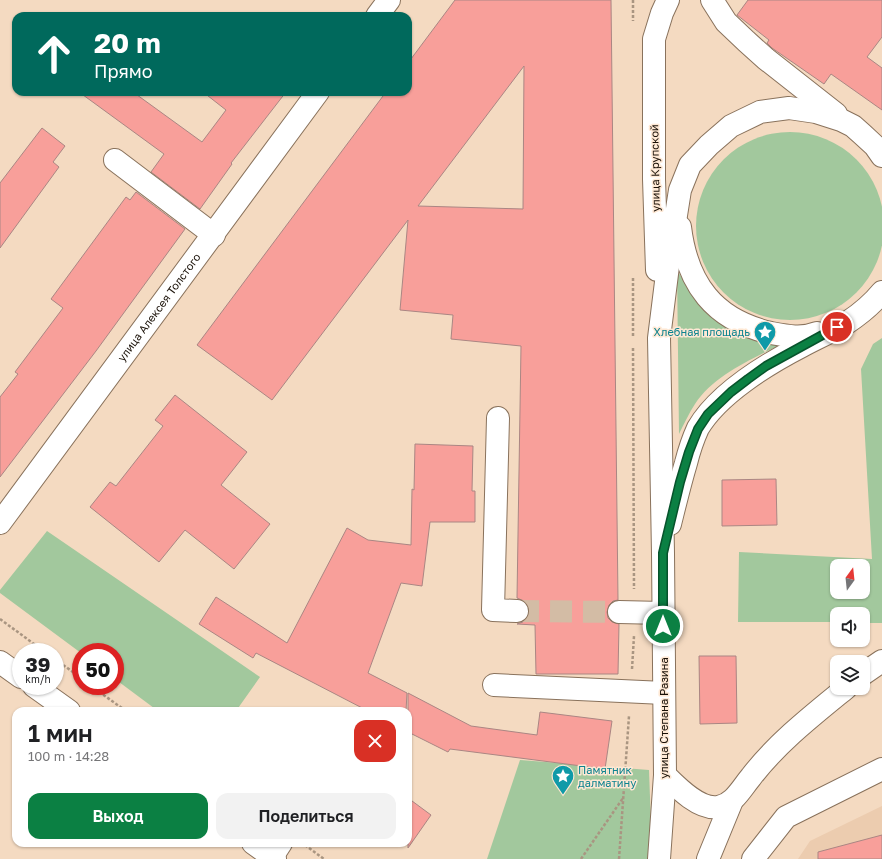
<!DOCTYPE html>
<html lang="ru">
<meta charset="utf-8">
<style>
:root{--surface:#fff;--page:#f2f2f2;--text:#202124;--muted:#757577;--accent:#0b8043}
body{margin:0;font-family:"Golos Text",sans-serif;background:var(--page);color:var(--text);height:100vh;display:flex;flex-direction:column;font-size:15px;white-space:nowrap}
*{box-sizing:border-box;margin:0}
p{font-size:13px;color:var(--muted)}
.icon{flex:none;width:22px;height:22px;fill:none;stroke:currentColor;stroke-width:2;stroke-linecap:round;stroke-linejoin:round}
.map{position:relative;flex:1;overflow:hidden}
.panel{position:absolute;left:12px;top:707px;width:400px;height:140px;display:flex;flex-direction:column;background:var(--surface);border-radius:12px;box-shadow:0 1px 3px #0004}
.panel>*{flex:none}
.guide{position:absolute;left:12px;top:12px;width:400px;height:84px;border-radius:12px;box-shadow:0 1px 3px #0004;background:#00695c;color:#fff;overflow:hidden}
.needle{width:26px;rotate:15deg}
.fabs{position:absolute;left:830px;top:559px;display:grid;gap:8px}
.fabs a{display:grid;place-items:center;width:40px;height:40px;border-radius:8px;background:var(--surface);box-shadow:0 1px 3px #0004;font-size:20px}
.speed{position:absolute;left:12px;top:643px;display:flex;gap:8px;font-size:20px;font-weight:700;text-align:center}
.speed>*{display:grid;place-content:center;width:52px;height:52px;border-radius:50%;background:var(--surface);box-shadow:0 1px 3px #0004;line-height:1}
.speed small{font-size:10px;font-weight:400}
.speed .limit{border:6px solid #d22;background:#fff;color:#111}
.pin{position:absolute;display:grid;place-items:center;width:34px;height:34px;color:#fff;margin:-17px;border:2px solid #fff;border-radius:50%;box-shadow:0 1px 4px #0007}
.me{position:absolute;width:44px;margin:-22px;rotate:0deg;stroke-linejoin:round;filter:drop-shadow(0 0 3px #0008)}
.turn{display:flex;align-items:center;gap:14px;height:84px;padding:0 16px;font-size:18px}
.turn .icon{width:52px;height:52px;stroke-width:2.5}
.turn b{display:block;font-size:28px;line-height:34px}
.round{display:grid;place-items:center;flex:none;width:42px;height:42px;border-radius:12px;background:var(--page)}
.overview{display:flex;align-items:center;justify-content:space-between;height:68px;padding:0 16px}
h1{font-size:24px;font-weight:600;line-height:30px}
.cta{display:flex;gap:8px;margin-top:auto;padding:8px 16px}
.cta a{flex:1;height:46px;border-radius:12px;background:var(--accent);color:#fff;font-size:16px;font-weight:600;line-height:46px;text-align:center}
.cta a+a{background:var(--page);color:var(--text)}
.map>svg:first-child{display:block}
</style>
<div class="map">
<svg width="882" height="859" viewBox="0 0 882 859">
<rect width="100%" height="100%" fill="#f4dac1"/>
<polygon fill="#ecccaf" points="882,806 882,859 798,859 810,841"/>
<g fill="#a2c89d" fill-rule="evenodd">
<circle cx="790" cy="226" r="94"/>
<path d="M677,270l10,16 97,57c-30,15 -70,32 -89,61 -6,9 -11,20 -16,30z"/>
<path d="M882,338v285h-19v-9h-26v8h-99l1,-70 133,7 -11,-190 12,-25zM837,566h26v26h-26z"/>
<polygon points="47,531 260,677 236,711 158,711 115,679 115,652 81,652 81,653 0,593 0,590"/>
<polygon points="520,760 649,770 651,825 651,859 487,859"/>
</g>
<g fill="#f89f9a" stroke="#aa8683" fill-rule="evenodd">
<path d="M455,0h156l7,600 -5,1 -4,4 -2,7 1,6 4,4 7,2 -1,50h-82l-1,-49 -18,-1 6,-2 4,-4 2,-7 -1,-5 -4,-5 -7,-3 4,-252 -70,-7 2,-24 -53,-5 8,-90 -136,180 -75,-55 189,-253h22v-29zM524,66l-1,143 -105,-3z"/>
<polygon points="748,0 882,0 882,37 867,57 882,68 882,110 831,74 824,84 772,48 767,43 769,40 737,15"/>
<polygon points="79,92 133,92 202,142 226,110 203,92 286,92 231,163 232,164 200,209 151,172 164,154"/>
<polygon points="42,128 65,146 53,162 59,167 0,248 0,183"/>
<polygon points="136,192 185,229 96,351 0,477 0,397 18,374 15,372 63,308 51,299 126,197 130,200"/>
<polygon points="175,395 247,452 221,485 270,524 234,569 185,530 159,562 90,507 110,482 116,486 163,426 155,420"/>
<polygon points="415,444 473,446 472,491 475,491 475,522 430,522 422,586 401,583 368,673 407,693 406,711 368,711 256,653 253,658 199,624 216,597 287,643 347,528 368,540 411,545 412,489 414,490"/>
<polygon points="776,479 777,525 722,526 722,480"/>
<polygon points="699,656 736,656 737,723 700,724"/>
<polygon points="408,693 471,726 537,735 540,712 612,721 605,769 450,749 448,752 408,732"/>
<polygon points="408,798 431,815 408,848"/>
<polygon points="882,835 882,859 818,859 818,852"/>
</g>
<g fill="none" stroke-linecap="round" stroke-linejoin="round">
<polyline stroke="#d3bca5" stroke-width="22" stroke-dasharray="22 11" stroke-linecap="butt" points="517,611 619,612"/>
<g stroke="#89725c" stroke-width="24">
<g id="minor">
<polyline points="377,16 389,0"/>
<polyline points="115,160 214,235"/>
<polyline points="498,418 493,610 517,611"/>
<path id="s1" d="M0,523l318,-431"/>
<polyline points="619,612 663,613"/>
<polyline points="494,685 664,693"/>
<polyline points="272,857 281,843"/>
<polyline points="753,859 786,817 882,769"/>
</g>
</g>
<g stroke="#89725c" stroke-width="24">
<g id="major">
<polyline points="712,0 726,22 746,41 766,59 836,114"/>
<path d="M680,227c7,57 34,93 91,106 16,3 31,6 46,0"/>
<polyline points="657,270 654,179 654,39 662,13 668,0"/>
<path d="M670,524c5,-20 10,-41 16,-61 3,-12 7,-24 12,-35 20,-34 69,-64 104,-82 15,-8 31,-15 46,-24 12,-8 25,-19 34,-30"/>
<polyline points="0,662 21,677"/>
<polyline points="863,674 882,661"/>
<polyline points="34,686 69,711"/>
<path d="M665,775c12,12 34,35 53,32 16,-3 23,-18 33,-30 26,-34 62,-62 95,-89"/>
<polyline points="253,843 275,859"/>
<polyline points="659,859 665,775 663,553 659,338 668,266 680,190 690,165 709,145 731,126 760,112 789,108 816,112 841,120 853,126 862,134 875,146 882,156"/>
<polyline points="708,859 731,803"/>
</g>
</g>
<g stroke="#a99581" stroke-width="2.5" stroke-dasharray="3 2" stroke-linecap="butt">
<polyline points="633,0 633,21"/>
<polyline points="633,278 633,337"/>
<polyline points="633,348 634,589"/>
<polyline points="0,619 45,652"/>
<polyline points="55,659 81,678"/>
<polyline points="632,669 634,636"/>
<polyline points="91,686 126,711"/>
<polyline points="305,845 324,859"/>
<polyline points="581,859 623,798"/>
<polyline points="619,859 629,716"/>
</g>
<use href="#minor" stroke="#fff" stroke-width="22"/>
<use href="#major" stroke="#fff" stroke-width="22"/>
</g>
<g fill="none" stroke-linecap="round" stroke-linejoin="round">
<g stroke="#07532c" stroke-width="10">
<polyline id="route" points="663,626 663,553 680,482 689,452 698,429 708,414 731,392 748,379 766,366 837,327"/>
</g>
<use href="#route" stroke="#0b8043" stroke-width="7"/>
</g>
<defs>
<g id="sight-pin" transform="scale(1.15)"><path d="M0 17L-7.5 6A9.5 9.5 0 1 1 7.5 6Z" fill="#0f9aa8" stroke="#fee8d4"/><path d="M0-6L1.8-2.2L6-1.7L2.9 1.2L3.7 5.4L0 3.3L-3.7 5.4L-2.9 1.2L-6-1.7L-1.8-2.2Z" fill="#fff"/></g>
</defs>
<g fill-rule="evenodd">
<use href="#sight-pin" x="765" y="332"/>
<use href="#sight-pin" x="563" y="776"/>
</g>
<g text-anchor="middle" stroke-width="3" stroke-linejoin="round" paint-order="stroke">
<g font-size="11" fill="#191007" stroke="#fee8d4">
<text transform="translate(655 168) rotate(-91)" y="4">улица Крупской</text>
<text dy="4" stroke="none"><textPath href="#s1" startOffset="268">улица Алексея Толстого</textPath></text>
<text transform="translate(664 718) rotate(-90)" y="4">улица Степана Разина</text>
</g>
<g font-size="11" fill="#0d838f" stroke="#fee8d4" text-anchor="end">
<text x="750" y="336">Хлебная площадь</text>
<text x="578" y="774" text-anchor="start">Памятник<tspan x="578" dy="13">далматину</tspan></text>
</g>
</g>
</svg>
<div class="fabs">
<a><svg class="needle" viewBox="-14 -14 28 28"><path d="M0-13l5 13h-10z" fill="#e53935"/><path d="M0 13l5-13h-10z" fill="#757577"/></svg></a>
<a><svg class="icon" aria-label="sound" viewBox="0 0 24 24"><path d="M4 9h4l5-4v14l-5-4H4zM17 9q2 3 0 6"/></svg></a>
<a><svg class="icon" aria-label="layers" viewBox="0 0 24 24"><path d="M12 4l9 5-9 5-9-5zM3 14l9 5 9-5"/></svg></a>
</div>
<div class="speed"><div>39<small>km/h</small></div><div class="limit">50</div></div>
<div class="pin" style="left:837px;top:327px;background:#d93025"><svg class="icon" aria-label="arrive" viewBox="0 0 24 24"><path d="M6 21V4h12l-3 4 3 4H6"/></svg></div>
<svg class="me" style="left:663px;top:626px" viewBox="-20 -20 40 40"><circle r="17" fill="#0b8043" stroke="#fff" stroke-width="3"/><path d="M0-11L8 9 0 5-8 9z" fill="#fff"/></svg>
<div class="guide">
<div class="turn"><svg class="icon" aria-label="ahead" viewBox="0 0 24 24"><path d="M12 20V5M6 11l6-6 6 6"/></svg><div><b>20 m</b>Прямо</div></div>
</div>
<section class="panel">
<div class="overview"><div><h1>1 мин</h1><p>100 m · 14:28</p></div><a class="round" style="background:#d93025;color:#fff"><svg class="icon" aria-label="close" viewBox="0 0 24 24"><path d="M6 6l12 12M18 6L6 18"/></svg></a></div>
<div class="cta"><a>Выход</a><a>Поделиться</a></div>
</section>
</div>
